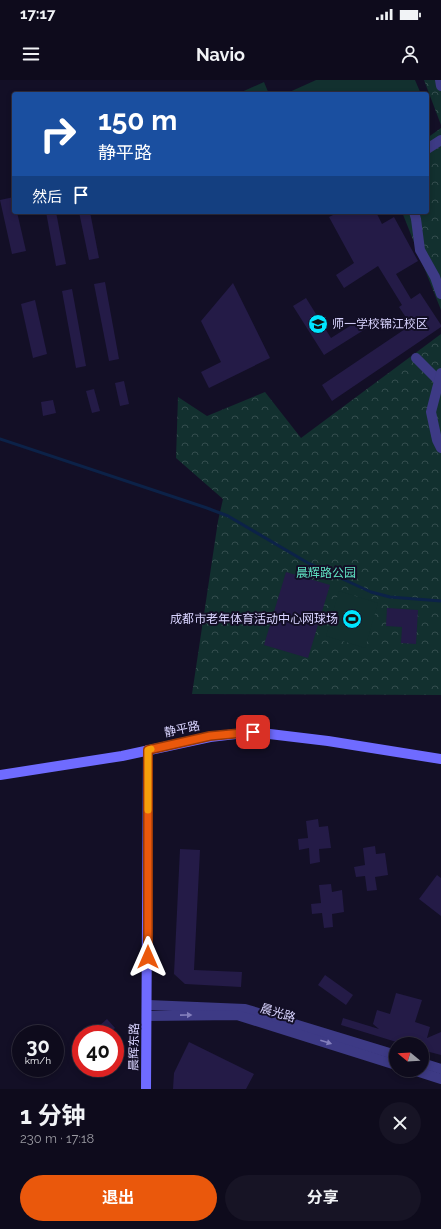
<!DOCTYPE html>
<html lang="zh">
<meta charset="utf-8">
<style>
:root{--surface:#0e0b1c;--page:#171425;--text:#f1f3f6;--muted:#9b9ba3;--line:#2e2b3b;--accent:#ea580c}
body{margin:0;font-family:Raleway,"Noto Sans SC",sans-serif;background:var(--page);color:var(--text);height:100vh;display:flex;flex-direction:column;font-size:15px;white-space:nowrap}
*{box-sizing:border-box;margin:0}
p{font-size:13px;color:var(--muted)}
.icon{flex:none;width:22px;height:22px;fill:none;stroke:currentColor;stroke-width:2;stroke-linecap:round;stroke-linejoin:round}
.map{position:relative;height:1009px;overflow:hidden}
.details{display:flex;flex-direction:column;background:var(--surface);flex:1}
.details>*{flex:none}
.top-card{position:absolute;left:12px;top:12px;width:417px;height:122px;border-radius:4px;box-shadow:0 2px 6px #0003,0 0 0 1px var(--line);background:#1a4fa0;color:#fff;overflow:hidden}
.needle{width:26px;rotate:288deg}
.tools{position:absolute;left:389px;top:957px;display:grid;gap:8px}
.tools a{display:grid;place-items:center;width:40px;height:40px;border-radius:50%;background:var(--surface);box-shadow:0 2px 6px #0003,0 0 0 1px var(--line);font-size:20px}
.speed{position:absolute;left:12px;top:945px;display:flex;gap:8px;font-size:20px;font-weight:700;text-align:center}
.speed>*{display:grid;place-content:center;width:52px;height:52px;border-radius:50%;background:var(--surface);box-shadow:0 2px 6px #0003,0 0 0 1px var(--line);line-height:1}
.speed small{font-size:10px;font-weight:400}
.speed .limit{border:6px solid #d22;background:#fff;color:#111}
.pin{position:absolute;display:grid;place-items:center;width:34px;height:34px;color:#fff;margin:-17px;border-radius:8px;box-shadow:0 2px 6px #0006}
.me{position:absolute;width:44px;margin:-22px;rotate:0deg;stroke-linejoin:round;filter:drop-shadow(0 0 3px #0008)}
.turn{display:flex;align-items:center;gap:14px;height:84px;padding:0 20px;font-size:18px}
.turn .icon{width:52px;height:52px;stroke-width:2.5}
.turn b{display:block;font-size:28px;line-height:34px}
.then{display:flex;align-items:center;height:38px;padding:0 20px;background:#0003;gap:8px;font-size:15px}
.round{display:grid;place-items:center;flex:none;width:42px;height:42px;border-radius:21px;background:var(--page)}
.head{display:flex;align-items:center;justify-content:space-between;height:68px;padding:0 20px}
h1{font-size:24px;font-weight:700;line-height:30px}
.button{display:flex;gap:8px;margin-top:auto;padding:8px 20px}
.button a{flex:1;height:46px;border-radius:24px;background:var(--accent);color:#fff;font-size:16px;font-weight:700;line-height:46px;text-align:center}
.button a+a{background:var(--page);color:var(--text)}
.status{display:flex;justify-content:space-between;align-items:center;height:28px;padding:0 20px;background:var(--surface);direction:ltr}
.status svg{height:11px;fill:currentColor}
header{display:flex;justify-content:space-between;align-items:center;height:52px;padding:0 20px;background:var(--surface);font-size:18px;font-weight:700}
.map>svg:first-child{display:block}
</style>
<div class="status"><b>17:17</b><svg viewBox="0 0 49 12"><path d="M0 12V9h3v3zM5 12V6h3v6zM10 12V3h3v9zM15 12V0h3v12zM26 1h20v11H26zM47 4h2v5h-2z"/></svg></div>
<header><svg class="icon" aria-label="menu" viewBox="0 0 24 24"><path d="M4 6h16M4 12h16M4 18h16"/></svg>Navio<svg class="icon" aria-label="person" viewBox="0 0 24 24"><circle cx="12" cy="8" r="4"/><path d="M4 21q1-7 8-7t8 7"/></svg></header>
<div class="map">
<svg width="441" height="1009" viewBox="0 0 441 1009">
<defs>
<pattern id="park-crowns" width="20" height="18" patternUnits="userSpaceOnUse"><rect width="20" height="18" fill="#12302f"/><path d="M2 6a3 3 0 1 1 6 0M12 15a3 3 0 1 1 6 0" fill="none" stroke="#344d4e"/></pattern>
</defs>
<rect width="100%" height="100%" fill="#130f26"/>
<g fill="url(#park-crowns)">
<polygon points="424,0 441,0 441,45"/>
<polygon points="441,48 441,230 402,132 427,132 427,58"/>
<polygon points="441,254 441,615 192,614 218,441 223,419 176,378 178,317 207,336 265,312 301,358"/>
</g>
<g fill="#12302f">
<polygon points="316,0 415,0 421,14 285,14"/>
<polygon points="264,2 269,14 237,14"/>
<polygon points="339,511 378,523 365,568 326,556"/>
</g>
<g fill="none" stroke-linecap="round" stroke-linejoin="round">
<polyline stroke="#0c2248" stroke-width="3" points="0,359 207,428 228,436 308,483 371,512 390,517 441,521"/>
</g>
<g fill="#241b47">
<polygon points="14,117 14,132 17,132 26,171 12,174 0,120"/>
<polygon points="46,132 56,132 66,184 56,186"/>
<polygon points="79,132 90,132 99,178 89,180"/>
<polygon points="339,132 376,132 382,144 394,137 418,181 396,194 411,219 420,213 441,245 441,247 332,321 322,305 411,245 399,227 402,225 378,186 344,208 336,195 354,183 329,137"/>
<polygon points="105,202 119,279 109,281 94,204"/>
<polygon points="233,203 270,278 209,308 201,292 221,282 201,241"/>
<polygon points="72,209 86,286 76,288 62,211"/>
<polygon points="306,218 331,258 361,239 367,248 324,275 293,226"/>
<polygon points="35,220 47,274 33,278 21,224"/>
<polygon points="124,301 129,324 120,326 115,303"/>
<polygon points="94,309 100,331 92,333 86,311"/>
<polygon points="53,320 56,333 43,336 41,322"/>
<polygon points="286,492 330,505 308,578 264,565"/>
<polygon points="387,528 418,530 416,564 401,563 402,547 386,546"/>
<polygon points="318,739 319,747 328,746 331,768 319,769 320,782 310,784 309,768 299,770 298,759 308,758 306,741"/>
<polygon points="375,766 376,774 385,773 388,795 375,797 377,810 367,811 365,796 356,797 354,787 365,785 363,768"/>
<polygon points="180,769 200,770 194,890 242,892 241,907 185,904 174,894"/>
<polygon points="437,795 441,798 441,836 419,819"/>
<polygon points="331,804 332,812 342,810 344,832 332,834 333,847 324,848 322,833 312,834 311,824 321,823 319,805"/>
<polygon points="325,895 353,915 346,925 318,905"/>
<polygon points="396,913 422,920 415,942 430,947 427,958 441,952 441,975 422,970 422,964 403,964 341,945 343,938 379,949 373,944 377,930 390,934"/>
<polygon points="107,939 115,948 109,954 90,954"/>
<polygon points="189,962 254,994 246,1009 173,1009 174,993"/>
</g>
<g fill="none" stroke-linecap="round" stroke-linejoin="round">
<g stroke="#3d3a85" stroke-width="10">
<polyline points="440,0 441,6"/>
<polyline points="427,69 441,60"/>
<polyline points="414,132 416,139 420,170 435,197 441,214"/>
<polyline points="416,278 438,300"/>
<polyline points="441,293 431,332 437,360 441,368"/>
<polyline points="148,925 245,929 396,975"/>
<polyline points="147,936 237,935 396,985"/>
<polyline points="422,983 441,989"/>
<polyline points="413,990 441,999"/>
</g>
<g stroke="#6f6bff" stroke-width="10">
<polyline points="0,695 122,676 210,657 253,652 328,661 441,679"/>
<polyline points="146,1009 148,670"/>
</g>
</g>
<defs><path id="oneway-solid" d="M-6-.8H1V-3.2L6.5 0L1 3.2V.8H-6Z"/></defs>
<g fill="#837fbc">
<use href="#oneway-solid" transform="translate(186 935) rotate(-1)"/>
<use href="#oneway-solid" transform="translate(326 962) rotate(18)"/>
</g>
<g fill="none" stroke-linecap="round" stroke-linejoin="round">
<g stroke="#983908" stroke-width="10">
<polyline id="route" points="148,877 148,670 210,656 253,652"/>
</g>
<use href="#route" stroke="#ea580c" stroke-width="7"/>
<polyline stroke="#f59e0b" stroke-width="7" points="148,730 148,670 151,669"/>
</g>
<defs>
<g id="school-disc" transform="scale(1)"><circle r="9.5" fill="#00e5ff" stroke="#130f26"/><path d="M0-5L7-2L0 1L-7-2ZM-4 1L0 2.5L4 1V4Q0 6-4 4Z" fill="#111"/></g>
<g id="stadium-disc" transform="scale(1)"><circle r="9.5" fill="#00e5ff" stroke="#130f26"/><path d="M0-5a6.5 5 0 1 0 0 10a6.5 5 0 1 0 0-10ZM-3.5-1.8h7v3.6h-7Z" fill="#111"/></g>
</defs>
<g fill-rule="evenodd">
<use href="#school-disc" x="318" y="244"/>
<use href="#stadium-disc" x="352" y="539"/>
</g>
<g text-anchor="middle" stroke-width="4" stroke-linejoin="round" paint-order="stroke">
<g font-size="12" fill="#d9d4ff" stroke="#130f26" text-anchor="start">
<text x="332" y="248">师一学校锦江校区</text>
<text x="338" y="543" text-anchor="end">成都市老年体育活动中心网球场</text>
</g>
<g font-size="12" fill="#5fe0c0" stroke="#130f26">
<text x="326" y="497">晨辉路公园</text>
</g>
<g font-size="12" fill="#d9d4ff" stroke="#130f26">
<text transform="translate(182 649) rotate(-12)" y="4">静平路</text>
<text transform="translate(278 933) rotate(17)" y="4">晨光路</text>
<text transform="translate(134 967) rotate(-89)" y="4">晨辉东路</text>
</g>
</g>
</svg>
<div class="tools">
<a><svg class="needle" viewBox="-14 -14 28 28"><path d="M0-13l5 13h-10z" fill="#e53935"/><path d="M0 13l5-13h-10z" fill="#9b9ba3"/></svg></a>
</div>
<div class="speed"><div>30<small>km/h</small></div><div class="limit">40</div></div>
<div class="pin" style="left:253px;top:652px;background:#d93025"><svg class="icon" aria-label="arrive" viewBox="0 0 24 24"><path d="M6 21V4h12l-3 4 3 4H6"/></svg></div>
<svg class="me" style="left:148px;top:877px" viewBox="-20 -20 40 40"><path d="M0-17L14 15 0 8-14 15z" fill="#ea580c" stroke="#fff" stroke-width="4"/></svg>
<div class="top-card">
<div class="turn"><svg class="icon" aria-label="right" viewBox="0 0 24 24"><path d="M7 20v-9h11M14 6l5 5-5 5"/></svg><div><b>150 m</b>静平路</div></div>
<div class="then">然后<svg class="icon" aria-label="arrive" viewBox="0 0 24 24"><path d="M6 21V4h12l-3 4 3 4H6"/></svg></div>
</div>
</div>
<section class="details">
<div class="head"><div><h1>1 分钟</h1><p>230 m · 17:18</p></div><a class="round"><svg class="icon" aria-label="close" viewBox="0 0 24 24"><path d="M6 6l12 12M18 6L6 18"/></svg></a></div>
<div class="button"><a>退出</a><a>分享</a></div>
</section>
